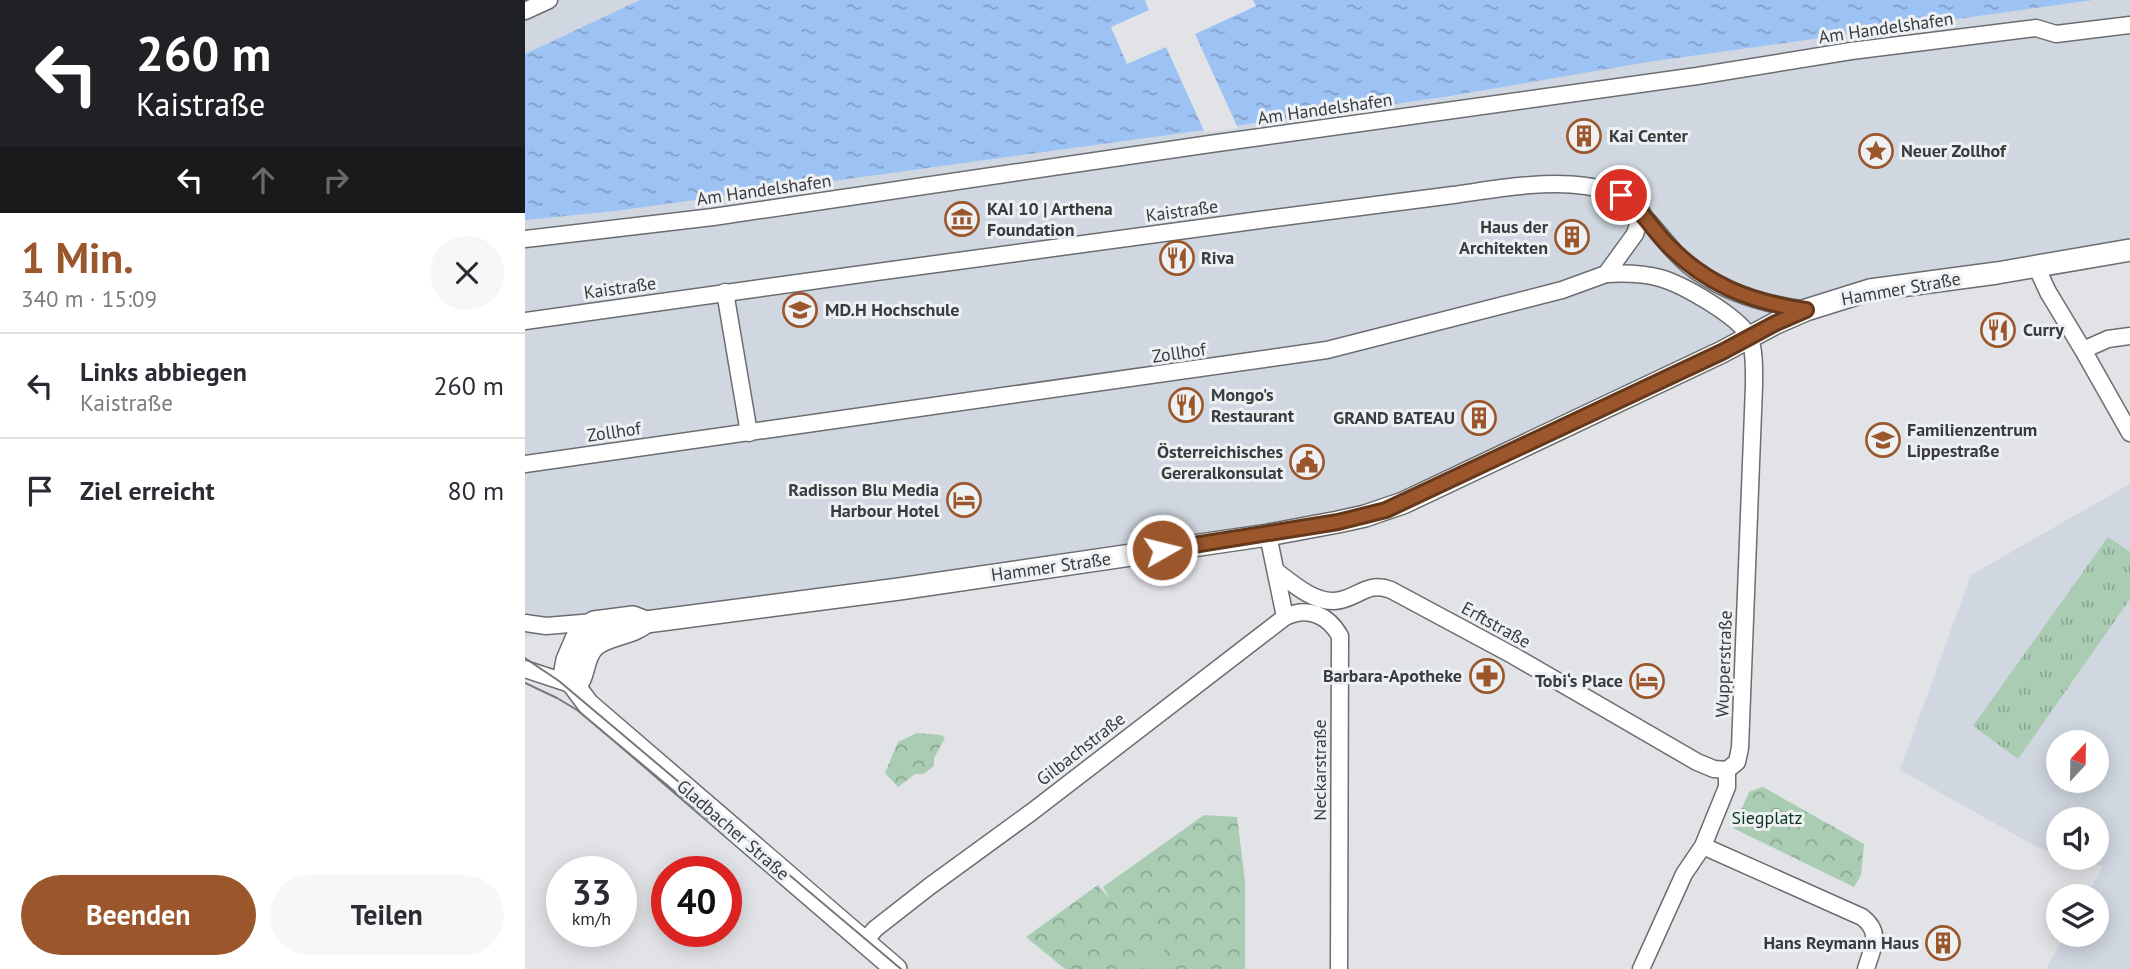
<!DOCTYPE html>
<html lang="de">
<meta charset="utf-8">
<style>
:root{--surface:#fff;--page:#f7f7f7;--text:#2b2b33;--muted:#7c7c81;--line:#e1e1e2;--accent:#9b562b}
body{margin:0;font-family:"PT Sans",sans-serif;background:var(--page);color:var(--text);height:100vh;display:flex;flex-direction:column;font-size:26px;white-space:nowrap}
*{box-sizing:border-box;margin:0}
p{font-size:23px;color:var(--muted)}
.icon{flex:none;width:38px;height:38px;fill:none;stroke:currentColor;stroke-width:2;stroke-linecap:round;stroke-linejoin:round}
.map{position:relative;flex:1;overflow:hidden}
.sheet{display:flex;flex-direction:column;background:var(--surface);width:525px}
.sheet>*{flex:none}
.hud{background:#202124;color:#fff;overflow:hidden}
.needle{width:46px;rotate:22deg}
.buttons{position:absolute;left:1521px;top:730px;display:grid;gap:14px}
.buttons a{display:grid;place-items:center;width:63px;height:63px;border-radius:50%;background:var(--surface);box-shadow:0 4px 18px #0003;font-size:35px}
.speed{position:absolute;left:21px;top:856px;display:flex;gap:14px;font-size:35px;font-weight:700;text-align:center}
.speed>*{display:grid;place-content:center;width:91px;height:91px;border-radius:50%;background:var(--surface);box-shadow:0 4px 18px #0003;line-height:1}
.speed small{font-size:18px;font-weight:400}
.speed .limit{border:10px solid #d22;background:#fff;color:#111}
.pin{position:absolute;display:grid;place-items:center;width:60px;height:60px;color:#fff;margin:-30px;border:4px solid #fff;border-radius:50%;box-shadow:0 2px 7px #0007}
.me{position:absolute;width:77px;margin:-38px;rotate:82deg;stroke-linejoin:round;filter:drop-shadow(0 0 5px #0008)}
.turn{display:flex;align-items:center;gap:24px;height:147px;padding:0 21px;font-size:32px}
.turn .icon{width:91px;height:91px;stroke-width:2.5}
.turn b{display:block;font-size:49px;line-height:60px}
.lanes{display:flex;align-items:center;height:66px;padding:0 21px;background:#0003;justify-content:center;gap:35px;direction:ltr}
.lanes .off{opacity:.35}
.round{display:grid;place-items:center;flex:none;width:74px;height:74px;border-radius:37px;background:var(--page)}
.summary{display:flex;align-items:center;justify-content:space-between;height:119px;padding:0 21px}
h1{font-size:42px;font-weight:700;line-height:52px;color:var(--accent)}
.button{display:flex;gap:14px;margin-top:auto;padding:14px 21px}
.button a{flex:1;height:80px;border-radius:42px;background:var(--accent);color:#fff;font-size:28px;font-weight:700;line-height:80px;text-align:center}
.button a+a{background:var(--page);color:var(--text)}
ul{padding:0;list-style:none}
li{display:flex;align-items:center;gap:21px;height:105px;padding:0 21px;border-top:2px solid var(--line)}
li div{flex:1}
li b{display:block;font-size:26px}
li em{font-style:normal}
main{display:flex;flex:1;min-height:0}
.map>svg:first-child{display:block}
</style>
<main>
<section class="sheet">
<div class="hud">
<div class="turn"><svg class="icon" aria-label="left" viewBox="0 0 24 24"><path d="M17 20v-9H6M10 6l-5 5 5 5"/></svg><div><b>260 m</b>Kaistraße</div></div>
<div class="lanes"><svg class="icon" aria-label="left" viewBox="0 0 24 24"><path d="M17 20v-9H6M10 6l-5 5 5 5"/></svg><svg class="icon off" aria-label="ahead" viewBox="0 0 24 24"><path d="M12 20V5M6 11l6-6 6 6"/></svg><svg class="icon off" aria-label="right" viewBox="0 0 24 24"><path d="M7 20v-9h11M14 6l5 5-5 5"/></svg></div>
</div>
<div class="summary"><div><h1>1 Min.</h1><p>340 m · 15:09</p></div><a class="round"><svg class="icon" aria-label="close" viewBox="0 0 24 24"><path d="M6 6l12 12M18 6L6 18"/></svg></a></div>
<ul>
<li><svg class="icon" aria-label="left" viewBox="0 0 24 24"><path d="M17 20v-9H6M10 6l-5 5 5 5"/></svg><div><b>Links abbiegen</b><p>Kaistraße</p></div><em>260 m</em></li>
<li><svg class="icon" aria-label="arrive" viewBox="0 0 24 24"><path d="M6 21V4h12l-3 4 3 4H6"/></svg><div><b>Ziel erreicht</b></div><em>80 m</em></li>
</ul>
<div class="button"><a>Beenden</a><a>Teilen</a></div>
</section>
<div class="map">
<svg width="1605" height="969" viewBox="0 0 1605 969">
<defs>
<pattern id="grass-tufts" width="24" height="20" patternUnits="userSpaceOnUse" patternTransform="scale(1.75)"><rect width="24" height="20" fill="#aaccb3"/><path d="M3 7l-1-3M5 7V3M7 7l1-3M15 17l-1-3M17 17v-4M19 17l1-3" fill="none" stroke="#8ba793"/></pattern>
<pattern id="park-crowns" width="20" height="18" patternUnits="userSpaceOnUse" patternTransform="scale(1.75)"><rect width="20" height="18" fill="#aaccb3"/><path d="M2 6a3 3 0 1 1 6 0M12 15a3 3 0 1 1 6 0" fill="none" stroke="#8ba793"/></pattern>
<pattern id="water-ripples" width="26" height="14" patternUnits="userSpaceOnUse" patternTransform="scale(1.75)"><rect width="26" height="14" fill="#9dc2f4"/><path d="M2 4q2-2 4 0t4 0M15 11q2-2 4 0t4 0" fill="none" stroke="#819fc7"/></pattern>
</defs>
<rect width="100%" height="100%" fill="#e1e3e6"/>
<g fill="#d0d7e0" fill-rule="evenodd">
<polygon points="0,0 1087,0 1123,62 1569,0 1605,0 1605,246 1343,288 855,505 707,533 176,606 59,620 0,638"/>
<path d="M1605,484v485h-84l19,-34 32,-1v-38h-11l17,-30 -29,-8h23v-39h-39v34l-21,-6 -137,-77 71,-195zM1533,742h39v38h-39z"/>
</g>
<polygon fill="url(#grass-tufts)" points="1583,537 1605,552 1605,599 1493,759 1448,726"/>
<g fill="url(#park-crowns)">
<polygon points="392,733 416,735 420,738 409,758 409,766 399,774 390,774 373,787 360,773 373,742"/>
<polygon points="1238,787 1339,844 1336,875 1329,887 1208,828 1224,792"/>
<polygon points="679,815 712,817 720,881 720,969 540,969 501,937 573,885 585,899 578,887"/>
</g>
<polygon fill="#aaccb3" points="610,940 640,943 637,969 609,968"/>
<polygon fill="url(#water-ripples)" points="115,0 1569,0 1123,62 919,97 90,211 0,220 0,54"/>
<polygon fill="#e1e3e6" points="620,0 728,0 731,6 670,34 713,128 680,133 641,47 602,64 586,27 624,10"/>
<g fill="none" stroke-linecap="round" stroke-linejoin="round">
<g stroke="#6b6d70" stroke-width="19">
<g id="street">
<polyline points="0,11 24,0"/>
<polyline points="0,239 188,217 685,144 1172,76 1326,51 1511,28 1531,34 1605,25"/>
<polyline points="1511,266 1523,292 1558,350 1605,433"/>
<path d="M1081,274c19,-1 36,-1 54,4 22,6 80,39 89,59 6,12 5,36 5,49l-14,362 -3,14 -10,8"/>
<polyline points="200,292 224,433"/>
<path d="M0,321c247,-34 495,-70 742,-102 62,-8 124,-16 186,-24 43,-6 90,-15 133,-9 60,7 68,57 113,87 30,21 71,32 107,37"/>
<polyline points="1558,350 1583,339 1605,336"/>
<polyline points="0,464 802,350 1037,290 1081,274 1110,234 1117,212"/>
<polyline points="743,535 760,617"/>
<path d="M751,571c16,12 37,31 58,30 23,-1 32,-21 57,-11l123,66 183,106 17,7 13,1"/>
<polyline points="0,623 21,626 69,622"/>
<polyline points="0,669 51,686"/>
<path d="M1178,846l159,71c21,16 10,31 4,52"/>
<path d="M339,942l11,-13 55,-43 103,-75 252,-194c23,-11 43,-2 55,19l-1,333"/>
<polyline points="1116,969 1159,874 1178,846 1202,787 1202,770"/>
</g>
</g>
<g stroke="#6b6d70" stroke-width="24">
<g id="secondary">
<path d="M51,686c10,-12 6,-30 19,-41 15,-12 36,-10 51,-23"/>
<polyline points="371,969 63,704 42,676 40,670 42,660 51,639 69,622 108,617 121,622 374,589 743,535 813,522 840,516 878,503 1197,352 1251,323 1281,310 1345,290 1472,273 1605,250"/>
</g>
</g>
<use href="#street" stroke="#fff" stroke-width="16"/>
<use href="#secondary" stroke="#fff" stroke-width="21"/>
<g stroke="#77787a" stroke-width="2">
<polyline points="0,658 34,681 376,969"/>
<polyline points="0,683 32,698 52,710 203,836"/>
</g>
</g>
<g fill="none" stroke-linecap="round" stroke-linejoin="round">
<g stroke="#65381c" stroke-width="18">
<path id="route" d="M637,550l176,-28 48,-12 336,-158 54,-29 30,-13c-56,-8 -101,-26 -140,-67 -16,-17 -26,-36 -45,-48"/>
</g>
<use href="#route" stroke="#9b562b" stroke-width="12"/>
</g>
<defs>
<g id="building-ring" transform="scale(1.75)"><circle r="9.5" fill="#eef1f4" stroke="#9b562b" stroke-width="1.5"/><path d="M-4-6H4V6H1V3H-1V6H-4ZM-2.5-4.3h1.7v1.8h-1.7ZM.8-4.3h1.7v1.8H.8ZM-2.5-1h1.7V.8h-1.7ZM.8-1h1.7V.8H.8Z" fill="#9b562b"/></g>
<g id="sight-ring" transform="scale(1.75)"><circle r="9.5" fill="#eef1f4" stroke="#9b562b" stroke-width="1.5"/><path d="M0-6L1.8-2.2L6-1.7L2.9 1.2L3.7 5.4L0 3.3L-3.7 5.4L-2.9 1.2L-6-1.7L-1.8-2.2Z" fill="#9b562b"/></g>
<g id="museum-ring" transform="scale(1.75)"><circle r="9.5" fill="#eef1f4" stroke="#9b562b" stroke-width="1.5"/><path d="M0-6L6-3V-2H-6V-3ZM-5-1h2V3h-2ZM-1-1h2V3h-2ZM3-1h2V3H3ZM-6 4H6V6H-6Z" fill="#9b562b"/></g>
<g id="restaurant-ring" transform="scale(1.75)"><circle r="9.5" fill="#eef1f4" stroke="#9b562b" stroke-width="1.5"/><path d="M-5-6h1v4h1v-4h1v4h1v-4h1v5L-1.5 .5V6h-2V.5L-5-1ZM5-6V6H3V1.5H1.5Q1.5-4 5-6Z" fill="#9b562b"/></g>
<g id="university-ring" transform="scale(1.75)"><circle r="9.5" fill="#eef1f4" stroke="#9b562b" stroke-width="1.5"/><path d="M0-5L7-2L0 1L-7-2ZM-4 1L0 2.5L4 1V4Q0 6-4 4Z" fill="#9b562b"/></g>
<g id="school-ring" transform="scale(1.75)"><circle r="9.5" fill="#eef1f4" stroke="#9b562b" stroke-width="1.5"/><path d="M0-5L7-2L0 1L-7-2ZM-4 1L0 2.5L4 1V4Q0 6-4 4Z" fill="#9b562b"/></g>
<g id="civic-ring" transform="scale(1.75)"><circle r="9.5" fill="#eef1f4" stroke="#9b562b" stroke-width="1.5"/><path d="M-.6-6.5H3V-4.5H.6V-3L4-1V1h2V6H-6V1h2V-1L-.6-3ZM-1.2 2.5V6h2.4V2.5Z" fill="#9b562b"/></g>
<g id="hotel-ring" transform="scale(1.75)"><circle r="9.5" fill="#eef1f4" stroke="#9b562b" stroke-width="1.5"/><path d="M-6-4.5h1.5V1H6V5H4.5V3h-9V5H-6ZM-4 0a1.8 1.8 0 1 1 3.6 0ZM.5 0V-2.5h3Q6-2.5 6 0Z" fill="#9b562b"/></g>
<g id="pharmacy-ring" transform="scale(1.75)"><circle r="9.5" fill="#eef1f4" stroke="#9b562b" stroke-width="1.5"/><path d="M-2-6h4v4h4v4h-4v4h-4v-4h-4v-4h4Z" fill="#9b562b"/></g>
</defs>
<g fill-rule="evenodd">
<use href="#building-ring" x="1059" y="136"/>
<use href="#sight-ring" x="1351" y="151"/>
<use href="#museum-ring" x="437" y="219"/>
<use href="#building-ring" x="1047" y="237"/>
<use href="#restaurant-ring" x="652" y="258"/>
<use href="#university-ring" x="275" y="310"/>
<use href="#restaurant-ring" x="1473" y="330"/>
<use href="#restaurant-ring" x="661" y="405"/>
<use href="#building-ring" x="954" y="418"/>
<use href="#school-ring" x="1358" y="440"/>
<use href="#civic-ring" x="782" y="462"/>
<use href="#hotel-ring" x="439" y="500"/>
<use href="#pharmacy-ring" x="962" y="676"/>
<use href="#hotel-ring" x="1122" y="681"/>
<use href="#building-ring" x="1418" y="943"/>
</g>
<g text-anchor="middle" stroke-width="6" stroke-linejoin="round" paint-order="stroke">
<g font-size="18" fill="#3a3b3c" stroke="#eef1f4">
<text transform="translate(1361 28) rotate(-8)" y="6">Am Handelshafen</text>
<text transform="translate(800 109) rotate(-8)" y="6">Am Handelshafen</text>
<text transform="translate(239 190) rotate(-8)" y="6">Am Handelshafen</text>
<text transform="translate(657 211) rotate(-8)" y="6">Kaistraße</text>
<text transform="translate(95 288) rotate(-8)" y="6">Kaistraße</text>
<text transform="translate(1376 289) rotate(-10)" y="6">Hammer Straße</text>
<text transform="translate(654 353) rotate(-8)" y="6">Zollhof</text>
<text transform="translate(89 432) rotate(-8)" y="6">Zollhof</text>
<text transform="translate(526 567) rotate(-8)" y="6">Hammer Straße</text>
<text transform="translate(971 625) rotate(29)" y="6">Erftstraße</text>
<text transform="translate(1199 664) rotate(-88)" y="6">Wupperstraße</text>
<text transform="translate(556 749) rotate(-38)" y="6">Gilbachstraße</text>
<text transform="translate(795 770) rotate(-90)" y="6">Neckarstraße</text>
<text transform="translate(208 830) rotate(41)" y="6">Gladbacher Straße</text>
</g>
<g font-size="18" font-weight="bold" fill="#3a3b3c" stroke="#eef1f4" text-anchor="start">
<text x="1084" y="142">Kai Center</text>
<text x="1376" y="157">Neuer Zollhof</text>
<text x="462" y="215">KAI 10 | Arthena<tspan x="462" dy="21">Foundation</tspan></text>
<text x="1023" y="233" text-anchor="end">Haus der<tspan x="1023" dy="21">Architekten</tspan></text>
<text x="676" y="264">Riva</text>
<text x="300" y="316">MD.H Hochschule</text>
<text x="1498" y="336">Curry</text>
<text x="686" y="401">Mongo's<tspan x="686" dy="21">Restaurant</tspan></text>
<text x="930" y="424" text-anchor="end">GRAND BATEAU</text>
<text x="1382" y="436">Familienzentrum<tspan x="1382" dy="21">Lippestraße</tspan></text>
<text x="758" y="458" text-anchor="end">Österreichisches<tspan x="758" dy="21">Gereralkonsulat</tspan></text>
<text x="414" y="496" text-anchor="end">Radisson Blu Media<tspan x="414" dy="21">Harbour Hotel</tspan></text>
<text x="937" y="682" text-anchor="end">Barbara-Apotheke</text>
<text x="1098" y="687" text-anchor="end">Tobi‘s Place</text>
<text x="1394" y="949" text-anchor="end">Hans Reymann Haus</text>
</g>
<g font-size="18" fill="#0b381d" stroke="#eef1f4">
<text x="1242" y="824">Siegplatz</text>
</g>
</g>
</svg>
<div class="buttons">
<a><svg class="needle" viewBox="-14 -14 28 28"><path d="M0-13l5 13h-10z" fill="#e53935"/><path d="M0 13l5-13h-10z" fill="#7c7c81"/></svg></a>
<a><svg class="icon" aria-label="sound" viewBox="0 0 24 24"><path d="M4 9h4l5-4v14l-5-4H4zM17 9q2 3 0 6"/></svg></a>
<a><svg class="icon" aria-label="layers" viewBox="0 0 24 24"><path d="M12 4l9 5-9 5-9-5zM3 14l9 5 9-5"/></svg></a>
</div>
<div class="speed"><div>33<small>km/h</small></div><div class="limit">40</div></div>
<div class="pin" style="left:1096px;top:195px;background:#d93025"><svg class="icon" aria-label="arrive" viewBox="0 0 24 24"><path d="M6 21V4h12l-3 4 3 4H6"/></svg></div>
<svg class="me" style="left:637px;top:550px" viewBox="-20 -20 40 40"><circle r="17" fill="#9b562b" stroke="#fff" stroke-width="3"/><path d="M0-11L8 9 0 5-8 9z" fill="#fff"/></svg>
</div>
</main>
